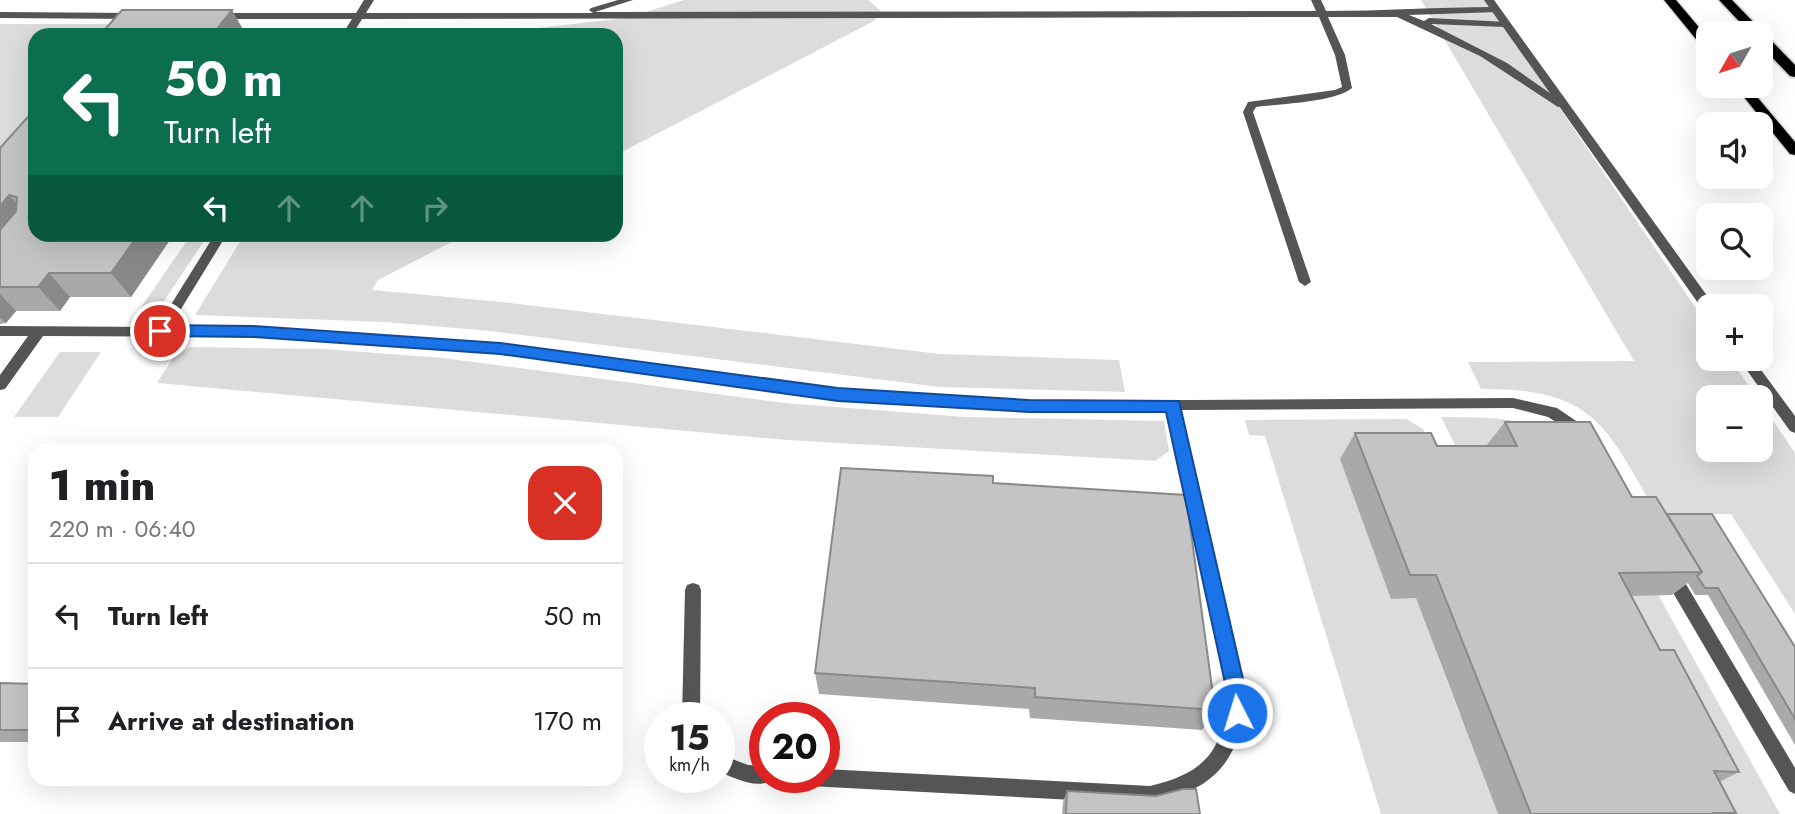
<!DOCTYPE html>
<meta charset="utf-8">
<style>
:root{--surface:#fff;--page:#f6f6f6;--text:#202124;--muted:#757577;--line:#e0e0e0}
body{margin:0;font-family:Jost,sans-serif;background:var(--page);color:var(--text);height:100vh;display:flex;flex-direction:column;font-size:26px;white-space:nowrap}
*{box-sizing:border-box;margin:0}
p{font-size:23px;color:var(--muted)}
.icon{flex:none;width:38px;height:38px;fill:none;stroke:currentColor;stroke-width:2;stroke-linecap:round;stroke-linejoin:round}
.map{position:relative;flex:1;overflow:hidden}
.panel{position:absolute;left:28px;top:443px;width:595px;height:343px;display:flex;flex-direction:column;background:var(--surface);border-radius:21px;box-shadow:0 7px 28px #0002}
.panel>*{flex:none}
.banner{position:absolute;left:28px;top:28px;width:595px;height:214px;border-radius:21px;box-shadow:0 7px 28px #0002;background:#0b6e4f;color:#fff;overflow:hidden}
.needle{width:46px;rotate:231deg}
.tools{position:absolute;left:1696px;top:21px;display:grid;gap:14px}
.tools a{display:grid;place-items:center;width:77px;height:77px;border-radius:14px;background:var(--surface);box-shadow:0 7px 28px #0002;font-size:35px}
.speed{position:absolute;left:644px;top:702px;display:flex;gap:14px;font-size:35px;font-weight:700;text-align:center}
.speed>*{display:grid;place-content:center;width:91px;height:91px;border-radius:50%;background:var(--surface);box-shadow:0 7px 28px #0002;line-height:1}
.speed small{font-size:18px;font-weight:400}
.speed .limit{border:10px solid #d22;background:#fff;color:#111}
.pin{position:absolute;display:grid;place-items:center;width:60px;height:60px;color:#fff;margin:-30px;border:4px solid #fff;border-radius:50%;box-shadow:0 2px 7px #0007}
.me{position:absolute;width:77px;margin:-38px;rotate:355deg;stroke-linejoin:round;filter:drop-shadow(0 0 5px #0008)}
.turn{display:flex;align-items:center;gap:24px;height:147px;padding:0 21px;font-size:32px}
.turn .icon{width:91px;height:91px;stroke-width:2.5}
.turn b{display:block;font-size:49px;line-height:60px}
.lanes{display:flex;align-items:center;height:66px;padding:0 21px;background:#0003;justify-content:center;gap:35px;direction:ltr}
.lanes .off{opacity:.35}
.round{display:grid;place-items:center;flex:none;width:74px;height:74px;border-radius:21px;background:var(--page)}
.headline{display:flex;align-items:center;justify-content:space-between;height:119px;padding:0 21px}
h1{font-size:42px;font-weight:800;line-height:52px}
ul{padding:0;list-style:none}
li{display:flex;align-items:center;gap:21px;height:105px;padding:0 21px;border-top:2px solid var(--line)}
li div{flex:1}
li b{display:block;font-size:26px}
li em{font-style:normal}
.map>svg:first-child{display:block}
</style>
<div class="map">
<svg width="1795" height="814" viewBox="0 0 1795 814">
<rect width="100%" height="100%" fill="#fff"/>
<g fill="#dcdcdc">
<polygon points="684,0 868,0 881,11 874,21 616,155 616,35 481,35 485,28 538,28 626,18"/>
<path d="M1421,0h65l222,326v33h22l27,38h-49v53h52l1,-47 34,50v161l-64,-100h-74c-51,-88 -63,-126 -176,-125l-13,-27 166,-1z"/>
<polygon points="0,24 141,24 132,35 35,35 35,146 0,168"/>
<polygon points="191,235 208,235 158,310 135,316"/>
<polygon points="244,235 465,235 378,280 372,290 502,302 940,354 1119,360 1125,392 940,387 490,331 385,322 195,315"/>
<polygon points="190,347 324,349 443,358 784,403 965,417 1164,421 1169,451 1155,461 787,440 157,383 173,358"/>
<polygon points="60,352 101,352 58,417 14,417"/>
<path d="M1441,417c63,1 80,-2 136,32l203,365h-88l-129,-217 83,-2 -189,-146z"/>
<polygon points="1406,419 1423,429 1435,452 1469,598 1436,651 1460,715 1479,715 1478,761 1498,814 1381,814 1265,436 1249,435 1245,420"/>
</g>
<g fill="none" stroke-linecap="round" stroke-linejoin="round">
<g stroke="#dbdbdb" stroke-width="3">
<g id="primary">
<polygon points="1664,0 1676,0 1708,38 1708,50 1704,49"/>
<polygon points="1735,86 1748,86 1795,142 1795,155 1790,154"/>
</g>
</g>
<g stroke="#dbdbdb" stroke-width="4">
<polygon id="trunk" points="1719,0 1732,0 1795,65 1795,77 1790,76 1760,45 1760,33 1750,33"/>
</g>
<g fill="#555" fill-rule="evenodd">
<path d="M364,0h10l-8,13h227l-4,-3 2,-2 27,-8h15l-38,12 721,-1 -5,-11h10l5,11c56,0 112,-4 169,-4l3,1v4l-89,3 15,6 5,-3 79,4 2,2 -5,3 -74,-3 76,39 60,42 -1,2h-8l-78,-51 -83,-39h-69l17,38 7,33c-16,14 -73,16 -96,19l-3,5 58,170 -6,4 -6,-4 -56,-170 5,-10 87,-12 7,-3 -7,-32 -16,-38 -957,2 -10,16h-10l10,-16h-134l-5,-3 5,-3h138z"/>
<polygon points="0,12 135,13 140,16 135,19 0,18"/>
<path d="M215,234h12l-57,93h83l247,16 338,46 191,12 484,-3 44,10 31,21 2,4 -2,4 -5,2 -35,-22 -35,-9 -332,2 64,282c-3,68 -29,97 -95,112l-341,-18 -6,-3 -3,-6h24v-8l326,17c56,-13 75,-37 77,-94l-60,-281h-138l-191,-12 -338,-46 -247,-16 -210,-1 -38,53 -5,1v-15l28,-39h-28v-10l157,1z"/>
<polygon points="1671,567 1677,569 1795,768 1795,794 1789,791 1665,579 1663,574 1665,569"/>
<polygon points="693,583 699,585 701,590 700,718 682,718 685,590 687,585"/>
<path d="M719,754l29,11 17,1v11h8l-2,4c-17,8 -35,-3 -52,-9z"/>
</g>
<g fill="#555" fill-rule="evenodd">
<polygon points="1484,0 1494,0 1713,304 1714,306 1708,306 1708,312 1703,310"/>
<polygon points="1739,359 1753,359 1795,416 1795,433 1790,431"/>
</g>
<use href="#primary" fill="#000" fill-rule="evenodd"/>
<use href="#trunk" fill="#000" fill-rule="evenodd"/>
</g>
<g fill="#a9a9a9">
<polygon points="0,148 174,234 131,297 70,297 60,311 16,311 6,323 0,324"/>
<polygon points="1505,422 1632,497 1667,514 1795,647 1795,745 1708,595 1695,595 1688,583 1672,595 1631,596 1660,650 1739,772 1719,782 1736,813 1733,814 1498,814 1416,598 1391,599 1340,459 1355,433 1437,446 1486,446"/>
<polygon points="993,483 1215,710 1202,730 1030,718 1029,709 819,694 815,673"/>
<polygon points="0,683 35,684 35,742 0,742"/>
<polygon points="1067,791 1200,814 1062,814 1063,802"/>
</g>
<g fill="#898989">
<polygon points="232,10 245,33 244,35 212,35"/>
<polygon points="9,195 30,219 0,257 0,206"/>
<polygon points="139,234 174,234 131,297 111,273"/>
<polygon points="49,273 70,297 60,311 38,287"/>
<polygon points="0,294 16,311 6,323 0,318"/>
</g>
<g fill="#c4c4c4" stroke="#898989" stroke-width="2">
<polygon points="122,10 232,10 212,35 100,35"/>
<polygon points="35,109 35,234 139,234 111,273 49,273 38,287 0,287 0,230 16,211 17,197 9,195 0,206 0,148"/>
<polygon points="1505,422 1590,422 1632,497 1656,497 1702,572 1619,573 1660,650 1674,650 1739,772 1714,771 1736,813 1714,813 1715,814 1531,814 1436,575 1410,575 1355,433 1431,433 1437,446 1517,446"/>
<polygon points="841,468 993,476 993,483 1186,495 1215,710 1035,697 1035,688 815,673"/>
<polygon points="1667,514 1712,514 1795,647 1795,719 1718,588 1705,588 1697,576 1702,572"/>
<polygon points="0,683 35,684 35,730 0,730"/>
<polygon points="1183,789 1196,789 1200,814 1066,814 1067,791 1156,796"/>
</g>
<polygon fill="#1a73e8" stroke="#114b97" stroke-width="2" points="160,325 253,326 500,343 838,388 1029,400 1179,401 1246,692 1244,720 1237,723 1230,720 1227,692 1166,412 1029,412 838,401 500,354 253,337 160,336 153,331"/>
</svg>
<div class="tools">
<a><svg class="needle" viewBox="-14 -14 28 28"><path d="M0-13l5 13h-10z" fill="#e53935"/><path d="M0 13l5-13h-10z" fill="#757577"/></svg></a>
<a><svg class="icon" aria-label="sound" viewBox="0 0 24 24"><path d="M4 9h4l5-4v14l-5-4H4zM17 9q2 3 0 6"/></svg></a>
<a><svg class="icon" aria-label="search" viewBox="0 0 24 24"><circle cx="10" cy="10" r="6"/><path d="M15 15l6 6"/></svg></a>
<a>+</a>
<a>−</a>
</div>
<div class="speed"><div>15<small>km/h</small></div><div class="limit">20</div></div>
<div class="pin" style="left:160px;top:331px;background:#d93025"><svg class="icon" aria-label="arrive" viewBox="0 0 24 24"><path d="M6 21V4h12l-3 4 3 4H6"/></svg></div>
<svg class="me" style="left:1237px;top:713px" viewBox="-20 -20 40 40"><circle r="17" fill="#1a73e8" stroke="#fff" stroke-width="3"/><path d="M0-11L8 9 0 5-8 9z" fill="#fff"/></svg>
<div class="banner">
<div class="turn"><svg class="icon" aria-label="left" viewBox="0 0 24 24"><path d="M17 20v-9H6M10 6l-5 5 5 5"/></svg><div><b>50 m</b>Turn left</div></div>
<div class="lanes"><svg class="icon" aria-label="left" viewBox="0 0 24 24"><path d="M17 20v-9H6M10 6l-5 5 5 5"/></svg><svg class="icon off" aria-label="ahead" viewBox="0 0 24 24"><path d="M12 20V5M6 11l6-6 6 6"/></svg><svg class="icon off" aria-label="ahead" viewBox="0 0 24 24"><path d="M12 20V5M6 11l6-6 6 6"/></svg><svg class="icon off" aria-label="right" viewBox="0 0 24 24"><path d="M7 20v-9h11M14 6l5 5-5 5"/></svg></div>
</div>
<section class="panel">
<div class="headline"><div><h1>1 min</h1><p>220 m · 06:40</p></div><a class="round" style="background:#d93025;color:#fff"><svg class="icon" aria-label="close" viewBox="0 0 24 24"><path d="M6 6l12 12M18 6L6 18"/></svg></a></div>
<ul>
<li><svg class="icon" aria-label="left" viewBox="0 0 24 24"><path d="M17 20v-9H6M10 6l-5 5 5 5"/></svg><div><b>Turn left</b></div><em>50 m</em></li>
<li><svg class="icon" aria-label="arrive" viewBox="0 0 24 24"><path d="M6 21V4h12l-3 4 3 4H6"/></svg><div><b>Arrive at destination</b></div><em>170 m</em></li>
</ul>
</section>
</div>
